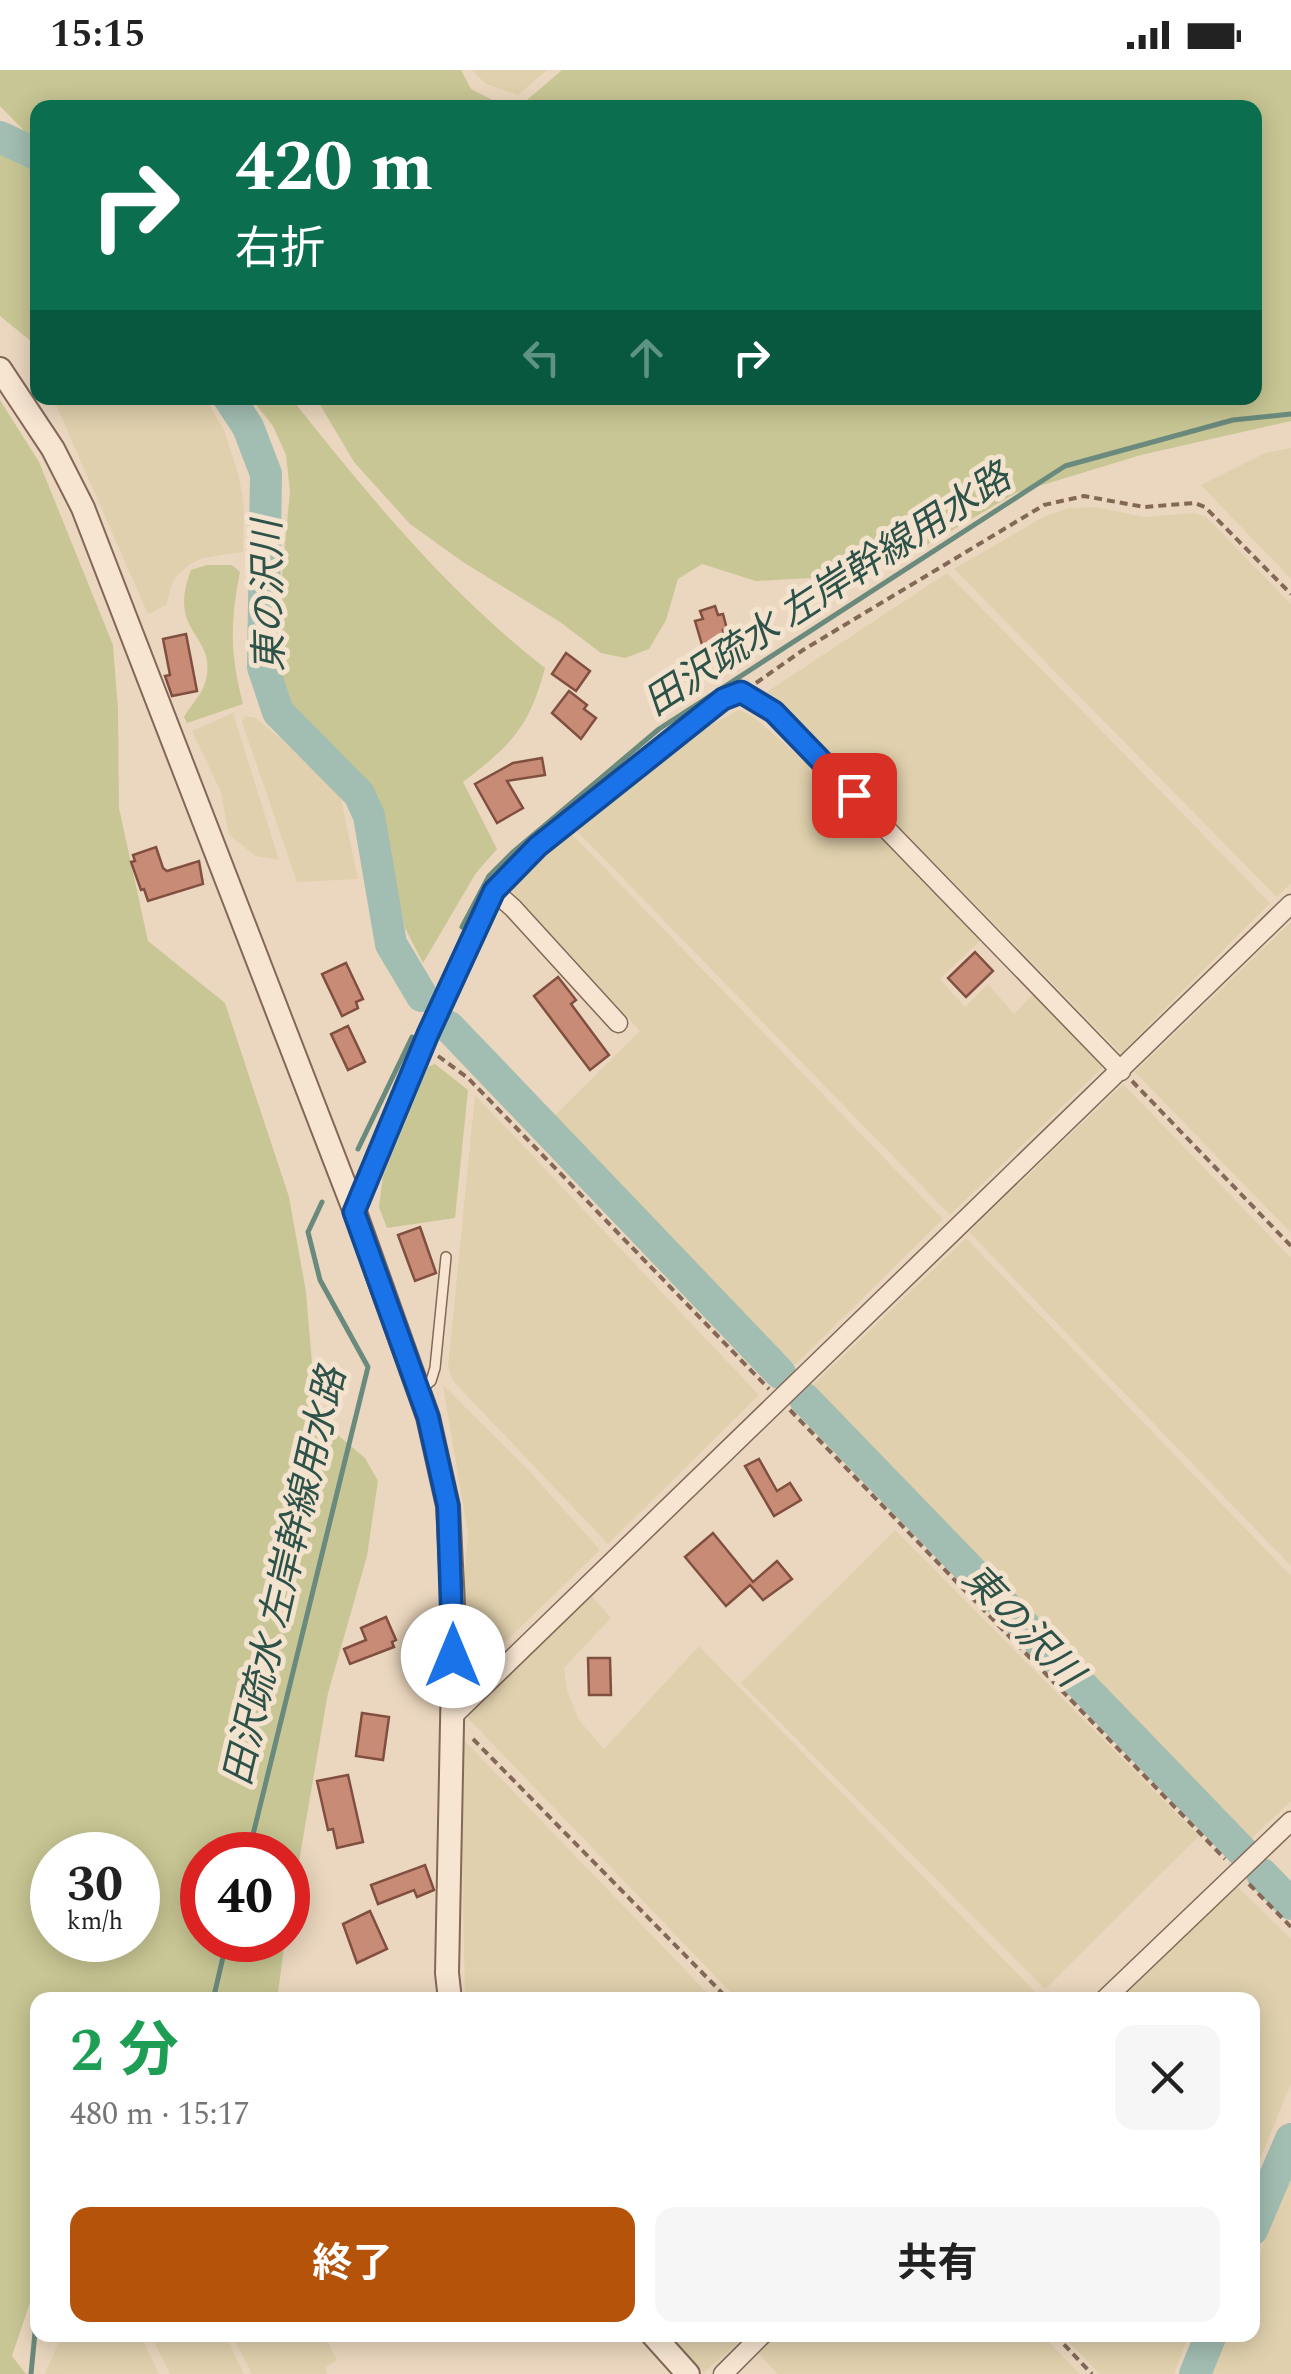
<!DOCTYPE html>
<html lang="ja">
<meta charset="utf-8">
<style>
:root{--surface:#fff;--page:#f6f6f6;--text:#222;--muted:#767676;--accent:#b45309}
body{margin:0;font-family:Spectral,"Noto Sans JP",serif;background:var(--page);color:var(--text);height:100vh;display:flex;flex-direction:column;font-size:38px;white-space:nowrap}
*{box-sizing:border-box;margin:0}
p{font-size:32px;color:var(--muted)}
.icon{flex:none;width:55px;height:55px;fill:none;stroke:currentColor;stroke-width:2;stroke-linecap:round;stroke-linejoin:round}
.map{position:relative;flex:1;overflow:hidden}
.drawer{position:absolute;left:30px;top:1922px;width:1230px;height:350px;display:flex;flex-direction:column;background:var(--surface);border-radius:20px;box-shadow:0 5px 25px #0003}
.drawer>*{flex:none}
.top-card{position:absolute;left:30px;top:30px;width:1232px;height:305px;border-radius:20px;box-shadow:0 5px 25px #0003;background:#0b6e4f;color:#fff;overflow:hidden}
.speed{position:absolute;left:30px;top:1762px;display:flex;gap:20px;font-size:50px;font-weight:700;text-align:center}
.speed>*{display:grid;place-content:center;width:130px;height:130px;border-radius:50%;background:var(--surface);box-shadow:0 5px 25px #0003;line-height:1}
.speed small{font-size:25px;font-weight:400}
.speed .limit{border:15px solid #d22;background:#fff;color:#111}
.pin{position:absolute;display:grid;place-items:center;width:85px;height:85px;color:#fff;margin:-42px;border-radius:20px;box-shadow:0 5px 15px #0006}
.me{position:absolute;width:110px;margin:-55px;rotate:0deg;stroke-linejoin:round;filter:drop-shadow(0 0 8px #0008)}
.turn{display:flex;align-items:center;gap:35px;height:210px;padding:0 40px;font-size:45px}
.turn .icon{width:130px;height:130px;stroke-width:2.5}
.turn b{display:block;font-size:70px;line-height:85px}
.lanes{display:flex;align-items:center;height:95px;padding:0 40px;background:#0003;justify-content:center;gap:50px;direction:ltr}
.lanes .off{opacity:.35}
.round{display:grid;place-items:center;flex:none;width:105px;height:105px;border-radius:20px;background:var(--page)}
.summary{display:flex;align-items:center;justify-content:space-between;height:170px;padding:0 40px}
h1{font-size:60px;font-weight:700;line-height:75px;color:#1e9e55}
.primary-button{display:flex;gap:20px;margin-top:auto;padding:20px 40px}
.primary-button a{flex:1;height:115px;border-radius:20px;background:var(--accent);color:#fff;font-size:40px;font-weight:700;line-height:115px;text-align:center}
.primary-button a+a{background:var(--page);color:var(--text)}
.status{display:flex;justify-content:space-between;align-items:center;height:70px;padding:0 50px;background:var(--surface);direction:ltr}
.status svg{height:28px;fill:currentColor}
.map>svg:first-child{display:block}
</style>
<div class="status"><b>15:15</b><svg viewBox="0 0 49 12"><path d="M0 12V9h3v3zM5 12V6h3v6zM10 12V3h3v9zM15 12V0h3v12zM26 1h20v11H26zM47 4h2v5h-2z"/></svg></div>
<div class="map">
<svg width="1291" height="2304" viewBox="0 0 1291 2304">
<rect width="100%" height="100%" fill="#ebd7bf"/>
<g fill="#e0d0ad">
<polygon points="472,0 547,0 518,25 486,14"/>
<polygon points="53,328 201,328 208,333 224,360 238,403 244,435 243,482 202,488 190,494 178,504 171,516 166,535 148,544"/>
<polygon points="1291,378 1291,509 1201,415 1265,383"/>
<polygon points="1097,437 1143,447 1195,443 1206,447 1291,534 1291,813 1277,827 954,499 1045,446 1069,438"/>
<polygon points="947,503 1270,833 1121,983 767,622"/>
<polygon points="739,640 752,646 793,681 982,869 940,909 965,937 988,914 1014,944 1033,924 1103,997 950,1145 577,761 697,662"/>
<polygon points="233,643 279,790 256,786 229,765 221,722 192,661"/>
<polygon points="245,646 256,648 323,705 340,725 358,809 297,812 242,652"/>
<polygon points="570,762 943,1149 795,1295 552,1048 640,961 508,817"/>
<polygon points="1291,852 1291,1163 1135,1002"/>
<polygon points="1123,1014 1291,1188 1291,1496 969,1162"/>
<polygon points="475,1025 759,1325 608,1474 453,1311 448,1297"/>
<polygon points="966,1168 1291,1506 1291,1731 1250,1770 813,1315"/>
<polygon points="443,1315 531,1403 600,1480 465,1611 464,1512 468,1464"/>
<polygon points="895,1460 1199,1766 1045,1919 741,1613"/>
<polygon points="590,1524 611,1548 564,1598 567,1620 579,1650 604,1679 699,1576 1043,1930 738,1930 467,1647"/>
<polygon points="460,1666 714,1930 465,1930"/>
<polygon points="1236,1815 1291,1869 1291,2014 1253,2106 1252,1930 1120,1930"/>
<polygon points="1291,2103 1291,2304 1212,2304 1228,2265 1252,2265 1253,2201"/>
<polygon points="62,2265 140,2265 159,2304 45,2304"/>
<polygon points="151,2265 225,2265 244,2304 170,2304"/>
<polygon points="232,2265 324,2265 337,2290 325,2298 327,2304 252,2304"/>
<polygon points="668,2265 730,2265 737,2273 704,2303"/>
<polygon points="777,2265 1042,2265 1080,2304 778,2304 758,2283"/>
<polygon points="1062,2265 1189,2265 1174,2304 1100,2304"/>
</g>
<g fill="#c8c694" fill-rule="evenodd">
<polygon points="0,0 461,0 471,19 506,37 38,38 37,74 0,36"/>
<polygon points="562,0 1291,0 1291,351 1141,385 1016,423 911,484 828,507 756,511 702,494 678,509 666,550 649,579 625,588 601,583 560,552 463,492 410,454 354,392 316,328 1255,328 1255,38 519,37"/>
<polygon points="0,82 37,98 37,276 0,246"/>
<path d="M251,328h40c78,98 154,192 254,270 -16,60 -34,77 -82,114l34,67 -21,24 -53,90 -18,-35 -28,-127 -15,-25 -58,-54 -15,-20 -11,-25 -2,-36 14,-150 -4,-36 -13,-29z"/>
<path d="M0,330l39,62 74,183 5,64 1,99 29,133 77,62 64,194 17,95 8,95 19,44 32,27 13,23 -11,75 -39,137 -40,232v-70h-86v85h83l-8,60h-239l-1,282 -25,74 14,18h-26zM52,1785h86v85h-86z"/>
<path d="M207,495h25l8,7c-10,51 -10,81 3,132l-56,19 -3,-6c8,-14 21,-25 23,-42 7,-41 -40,-43 -16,-105z"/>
<polygon points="435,994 468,1020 455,1148 387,1158 379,1137 383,1106 428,997"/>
</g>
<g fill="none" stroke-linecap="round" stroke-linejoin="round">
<g stroke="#6a8a7d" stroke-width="5">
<polyline points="462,857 489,806 512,783 659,659 1065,396 1233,350 1291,344"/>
<polyline points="358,1079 412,967"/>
<polyline points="248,1785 368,1297 320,1210 308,1162 322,1132"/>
<polyline points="213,1930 227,1870"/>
<polyline points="31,2304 38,2231"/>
</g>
<g stroke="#a2bdb1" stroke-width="32">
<polyline points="0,67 38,85"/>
<polyline points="229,328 248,357 266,404 263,597 278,642 359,724 369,746 391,874 422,926"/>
<polyline points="449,957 780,1303"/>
<polyline points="805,1329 1242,1781"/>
<polyline points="1262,1804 1291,1834"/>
<polyline points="1252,2160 1291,2069"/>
<polyline points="1195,2304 1211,2265"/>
</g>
</g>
<g fill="#c88b76" stroke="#804f40" stroke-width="2.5">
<polygon points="715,536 718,545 723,544 727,559 723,560 731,589 708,595 695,551 703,549 700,541"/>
<polygon points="186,564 197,621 172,626 165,606 170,605 163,569"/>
<polygon points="566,583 590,601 576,621 552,604"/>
<polygon points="569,621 587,635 584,639 596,648 581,669 552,643"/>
<polygon points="542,688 545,705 507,711 523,738 497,753 475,714 513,693"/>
<polygon points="156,777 163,798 167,801 199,791 203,814 148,831 144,819 141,820 131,792 135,791 133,785"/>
<polygon points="975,882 993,901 966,927 948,908"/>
<polygon points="346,893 363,929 356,932 358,938 342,946 322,904"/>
<polygon points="558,907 576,930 571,934 609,985 590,1000 534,926"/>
<polygon points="348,956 365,992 348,1000 331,964"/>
<polygon points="420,1157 436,1203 415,1211 398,1165"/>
<polygon points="759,1389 777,1421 790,1413 801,1430 774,1446 745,1396"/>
<polygon points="713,1463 753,1512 777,1491 792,1509 763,1530 750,1515 726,1536 685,1487"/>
<polygon points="386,1547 396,1570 392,1572 394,1577 350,1594 344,1579 366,1570 361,1558"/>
<polygon points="588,1588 610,1588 611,1625 589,1625"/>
<polygon points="362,1643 389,1647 383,1690 356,1686"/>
<polygon points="348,1705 363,1772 337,1778 333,1759 328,1760 317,1711"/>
<polygon points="425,1795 434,1820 417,1827 414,1820 378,1834 371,1815"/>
<polygon points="370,1841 387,1879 357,1893 343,1854"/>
</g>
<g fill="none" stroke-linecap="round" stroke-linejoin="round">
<g stroke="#836858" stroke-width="12">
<polyline id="service" points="421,1319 431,1311 435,1298 446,1187"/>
</g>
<g stroke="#836858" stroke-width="21">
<g id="minor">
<polyline points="494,821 513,838 618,953"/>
<polyline points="355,1142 428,964 494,821 538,776 723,629 741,623 774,643 1121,1001"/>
<polyline points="451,1648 1291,834"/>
<polyline points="1104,1930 1291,1751"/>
<polyline points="723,2304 762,2265"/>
</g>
</g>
<g stroke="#836858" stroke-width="26">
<g id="tertiary">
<polyline points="0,299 53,379 83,438 355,1142 428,1347 448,1436 454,1554 447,1903 450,1930"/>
<polyline points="653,2265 688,2304"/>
</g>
</g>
<g stroke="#836858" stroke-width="4" stroke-dasharray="8 5" stroke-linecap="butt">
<polyline points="756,613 803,580 1044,435 1084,426 1144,437 1195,433 1205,437 1291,524"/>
<polyline points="438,986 468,1008 769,1319"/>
<polyline points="1132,1011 1291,1176"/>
<polyline points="790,1340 1225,1789"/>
<polyline points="473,1669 729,1930"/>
<polyline points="1249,1814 1291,1857"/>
<polyline points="1055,2265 1092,2304"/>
</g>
<use href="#service" stroke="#f7e5d1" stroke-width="9"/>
<use href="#minor" stroke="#f7e5d1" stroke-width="18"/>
<use href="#tertiary" stroke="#f7e5d1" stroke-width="22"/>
</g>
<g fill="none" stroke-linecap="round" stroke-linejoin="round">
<g stroke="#114b97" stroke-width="25">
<polyline id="route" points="453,1586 448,1436 428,1347 354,1142 428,964 494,821 538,776 723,629 741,622 774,642 854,725"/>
</g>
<use href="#route" stroke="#1a73e8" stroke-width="18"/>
</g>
<g text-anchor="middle" stroke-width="10" stroke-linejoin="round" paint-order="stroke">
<g font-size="38" font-style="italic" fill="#2c5249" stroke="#f3e2ce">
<text transform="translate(827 519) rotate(-33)" y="13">田沢疏水 左岸幹線用水路</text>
<text transform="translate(268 526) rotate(-91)" y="13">東の沢川</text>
<text transform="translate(284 1506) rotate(-77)" y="13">田沢疏水 左岸幹線用水路</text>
<text transform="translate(1023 1555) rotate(46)" y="13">東の沢川</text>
</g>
</g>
</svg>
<div class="speed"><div>30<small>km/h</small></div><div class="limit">40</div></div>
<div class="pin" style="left:854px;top:725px;background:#d93025"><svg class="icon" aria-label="arrive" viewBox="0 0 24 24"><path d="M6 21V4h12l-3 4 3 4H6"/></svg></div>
<svg class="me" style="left:453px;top:1586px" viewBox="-20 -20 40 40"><circle r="19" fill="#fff"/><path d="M0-13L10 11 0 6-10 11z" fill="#1a73e8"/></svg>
<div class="top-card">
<div class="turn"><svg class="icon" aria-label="right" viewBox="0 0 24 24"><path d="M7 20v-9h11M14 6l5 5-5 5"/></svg><div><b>420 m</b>右折</div></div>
<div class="lanes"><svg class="icon off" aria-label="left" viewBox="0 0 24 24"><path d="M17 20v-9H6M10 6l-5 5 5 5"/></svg><svg class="icon off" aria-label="ahead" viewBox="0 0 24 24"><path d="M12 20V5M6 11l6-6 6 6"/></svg><svg class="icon" aria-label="right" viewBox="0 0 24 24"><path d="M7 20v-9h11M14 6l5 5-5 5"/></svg></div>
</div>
<section class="drawer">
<div class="summary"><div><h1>2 分</h1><p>480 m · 15:17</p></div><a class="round"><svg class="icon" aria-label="close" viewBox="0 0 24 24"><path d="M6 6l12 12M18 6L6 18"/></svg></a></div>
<div class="primary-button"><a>終了</a><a>共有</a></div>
</section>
</div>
